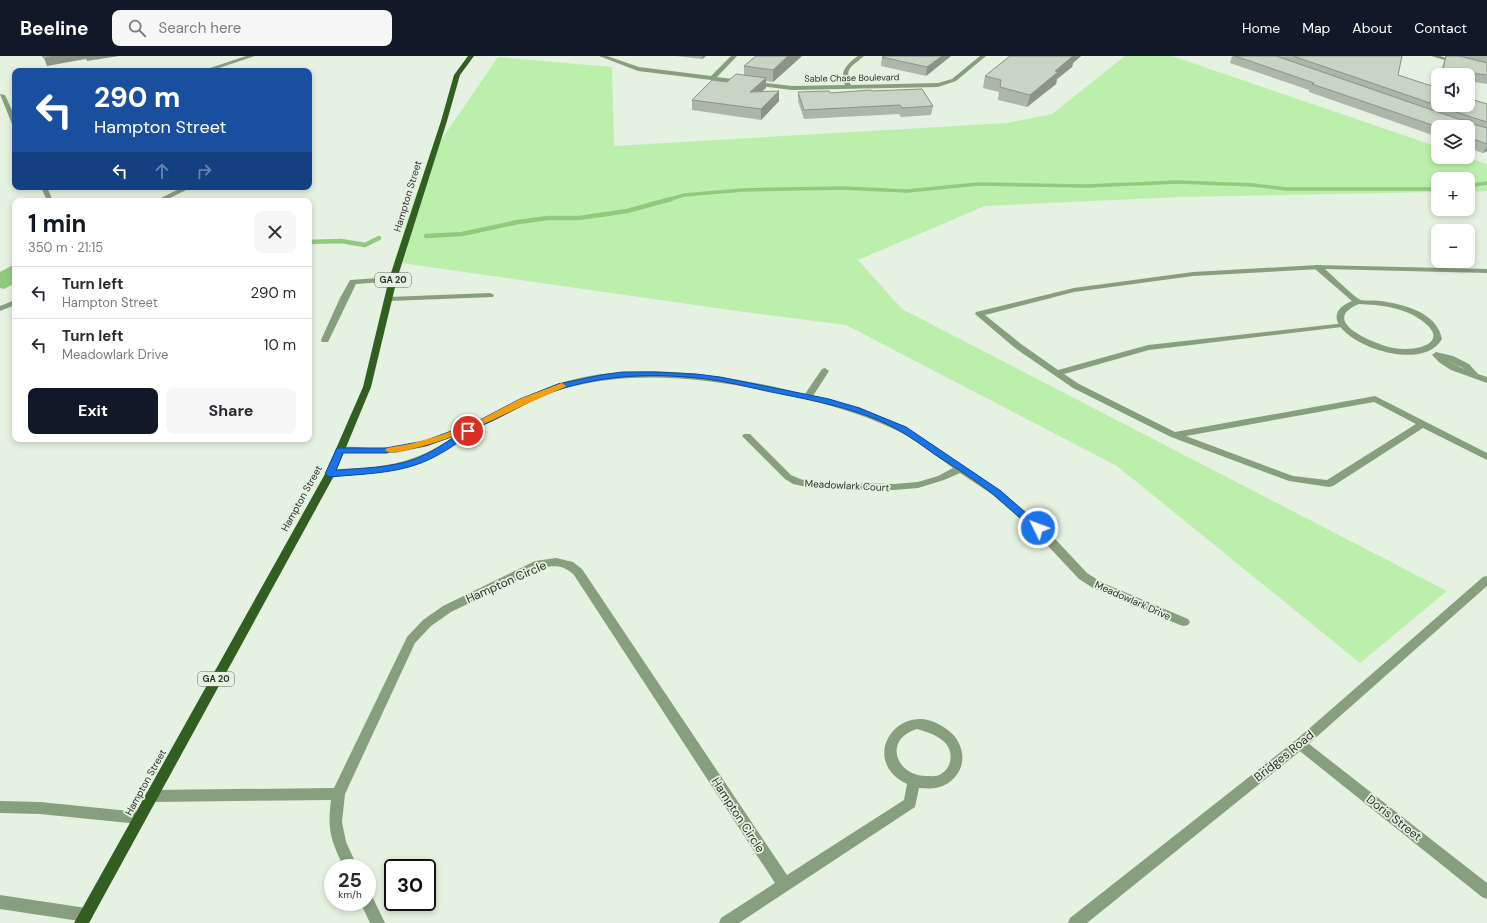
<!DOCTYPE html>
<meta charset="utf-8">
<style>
:root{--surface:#fff;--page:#f7f7f7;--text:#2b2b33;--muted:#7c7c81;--line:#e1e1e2;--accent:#111827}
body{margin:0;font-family:"DM Sans",sans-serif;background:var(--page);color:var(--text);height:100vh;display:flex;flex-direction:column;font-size:15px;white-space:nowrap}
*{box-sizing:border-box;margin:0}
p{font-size:13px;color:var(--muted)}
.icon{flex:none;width:22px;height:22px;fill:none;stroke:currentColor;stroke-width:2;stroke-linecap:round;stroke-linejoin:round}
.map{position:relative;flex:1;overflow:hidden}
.details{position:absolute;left:12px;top:142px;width:300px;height:244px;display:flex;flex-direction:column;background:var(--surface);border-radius:8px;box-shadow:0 2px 6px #0003}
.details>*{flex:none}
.top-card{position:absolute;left:12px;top:12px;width:300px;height:122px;border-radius:8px;box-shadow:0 2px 6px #0003;background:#1a4fa0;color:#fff;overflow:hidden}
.controls{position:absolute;left:1431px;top:12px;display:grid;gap:8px}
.controls a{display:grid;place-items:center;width:44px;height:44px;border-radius:8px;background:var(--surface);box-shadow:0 2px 6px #0003;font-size:20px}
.speed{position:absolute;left:324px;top:803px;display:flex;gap:8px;font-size:20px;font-weight:700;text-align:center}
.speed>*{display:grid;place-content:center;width:52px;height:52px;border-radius:50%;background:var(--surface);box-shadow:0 2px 6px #0003;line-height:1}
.speed small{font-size:10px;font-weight:400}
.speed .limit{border:2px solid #111;border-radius:6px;background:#fff;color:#111}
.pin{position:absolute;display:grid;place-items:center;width:34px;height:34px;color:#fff;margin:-17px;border:2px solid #fff;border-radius:50%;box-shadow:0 1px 4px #0007}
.me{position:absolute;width:44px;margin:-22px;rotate:312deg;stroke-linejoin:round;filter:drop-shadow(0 0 3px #0008)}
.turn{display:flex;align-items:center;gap:14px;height:84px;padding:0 16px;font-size:18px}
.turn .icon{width:52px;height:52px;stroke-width:2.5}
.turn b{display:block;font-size:28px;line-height:34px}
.lanes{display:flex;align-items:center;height:38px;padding:0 16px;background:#0003;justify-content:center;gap:20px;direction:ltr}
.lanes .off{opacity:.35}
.round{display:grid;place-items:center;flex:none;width:42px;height:42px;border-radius:8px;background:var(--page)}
.summary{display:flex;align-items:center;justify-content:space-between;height:68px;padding:0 16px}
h1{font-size:24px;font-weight:700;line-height:30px;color:var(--accent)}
.button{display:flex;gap:8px;margin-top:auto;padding:8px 16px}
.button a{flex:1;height:46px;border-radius:8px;background:var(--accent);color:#fff;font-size:16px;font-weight:700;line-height:46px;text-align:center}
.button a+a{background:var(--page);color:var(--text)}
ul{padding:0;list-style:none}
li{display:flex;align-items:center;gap:12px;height:52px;padding:0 16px;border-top:1px solid var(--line)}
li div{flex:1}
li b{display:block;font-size:15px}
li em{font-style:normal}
header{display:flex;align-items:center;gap:24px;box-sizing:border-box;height:56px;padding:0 20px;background:var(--accent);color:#fff}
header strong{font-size:19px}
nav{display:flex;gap:22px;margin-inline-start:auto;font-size:14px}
.search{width:280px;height:36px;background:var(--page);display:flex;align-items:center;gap:10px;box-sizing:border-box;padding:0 14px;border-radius:8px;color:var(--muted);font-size:15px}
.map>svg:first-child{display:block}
</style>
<header>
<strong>Beeline</strong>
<div class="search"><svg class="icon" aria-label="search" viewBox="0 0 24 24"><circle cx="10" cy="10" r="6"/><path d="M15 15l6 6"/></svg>Search here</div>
<nav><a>Home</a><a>Map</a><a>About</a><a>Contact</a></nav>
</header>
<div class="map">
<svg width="1487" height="867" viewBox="0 0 1487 867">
<rect width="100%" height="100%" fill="#e5f1e1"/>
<polygon fill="#bdefac" points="1125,0 1172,0 1438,91 1438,101 1466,101 1487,108 1487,135 1468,136 1468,123 1438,123 1438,136 1178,141 985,150 858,204 902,253 1447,535 1360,607 1117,410 846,269 744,256 394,206 414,143 435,93 498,1 612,11 614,90 1007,67 1052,58"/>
<polygon fill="#91ca7d" points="15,208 15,227 4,233 0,232 0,216"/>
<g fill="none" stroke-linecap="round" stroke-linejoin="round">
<g stroke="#91ca7d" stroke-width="3.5">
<polyline points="1468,130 1487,127"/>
<polyline points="668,144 684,139 743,134 842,132 907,135 978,128 1087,130 1178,126 1253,129 1286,133 1438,133"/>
</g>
<g stroke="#91ca7d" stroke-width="4.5">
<polyline points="426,180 462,178 518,166 548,162 579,162 627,155 671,143"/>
<polyline points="309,186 341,185 365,189 379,182"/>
</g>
<g fill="#879f7e" fill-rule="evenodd">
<path d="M1318,209h3v4l-128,7 -119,16 -89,23 36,29 37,26 90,-25 197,-22 1,2 -4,2 -193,23 -85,24 15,10 96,48 200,-36 112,57v7l-64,-32 -90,58 -4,1 -40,-6 -118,-44 -98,-49 -58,-40 -40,-34 1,-2 98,-24 119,-16zM1374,346l42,22 -89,56 -34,-4 -107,-40z"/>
<polygon points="393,221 396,221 396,225 356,228 329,284 328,286 322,286 321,284 340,242 350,224"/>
<polygon points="490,237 494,239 493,241 389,245 385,243 389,241"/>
<polygon points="0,745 40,746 139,756 144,758 146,762 144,766 139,768 40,758 0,757"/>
<polygon points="0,839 86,852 91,854 93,859 91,864 86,866 0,853"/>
</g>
<g fill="#879f7e" fill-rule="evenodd">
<polygon points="246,0 255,0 210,15 201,15"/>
<path d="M599,0h8l32,11 72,9 20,-20h6l-20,21 75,9 53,-1c-6,-14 2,-21 13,-29h6c-11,10 -21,12 -13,29l87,-2 14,-4 28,-23h6l-30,25 -18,6 -146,3 -154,-19z"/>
<polygon points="1431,0 1440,0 1461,6 1458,8"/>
<polygon points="0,38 5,39 15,61 15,70 12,68"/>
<polygon points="41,131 47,131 53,145 47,145"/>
<polygon points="183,131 192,131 164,145 155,145"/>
<path d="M1315,209l172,4v4l-162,-4c7,6 30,29 36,31 6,1 13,0 19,1 23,3 57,11 62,38 -25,44 -148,-15 -90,-38l-37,-32zM1359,248c21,1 44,3 62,16 32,23 -5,32 -27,28 -18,-3 -77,-27 -35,-44z"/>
<polygon points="15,244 15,249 0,255 0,250"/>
<path d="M1436,296l17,4 16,8 9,10 9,3v6l-36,-13 -11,-7 -8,-8zM1446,304l17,8 1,1z"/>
<path d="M825,312l4,3 -16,25 46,11 47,20 95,64 41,34 45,48 14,9 87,37 2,3 -2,3 -4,1 -4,-1 -87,-37 -14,-9 -45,-48 -41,-36 -33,-22 -16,7 -26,8 -24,2 -83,-2 -18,-4 -8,-5 -43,-43 2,-2h6l41,41 9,4 11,3 83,2 24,-2 20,-6 15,-8c-17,-12 -36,-28 -55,-37 -41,-20 -85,-31 -129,-40 -70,-13 -133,-21 -203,-3 -34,8 -64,31 -97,43l2,2 -2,2c-49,36 -80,38 -139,42l-5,-3 5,-3c50,-4 83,-5 125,-35l-27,10 -33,7h-55l-3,-1 -2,-2 2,-2c12,-3 26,0 39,0 16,0 32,-2 48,-7 17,-5 37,-12 53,-20 27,-12 52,-27 80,-37 76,-25 172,-9 248,10l17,-25z"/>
<path d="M556,502l17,4 9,7 205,306 117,-75 3,-16c-50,-24 -8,-86 35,-58 8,5 15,11 18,20 8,19 -5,39 -25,42 -5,1 -11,0 -16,0l-4,19 -176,116h-20l2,-5 54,-35 -201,-308c-10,-10 -19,-10 -33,-7l-90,44 -20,14 -16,17 -70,151 -3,28 4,20 12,26h-14c-13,-28 -17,-37 -13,-68l-179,2 -5,-2 -2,-4 2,-4 5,-2 182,-2 73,-151 16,-17 20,-14 92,-45zM917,673c15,4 38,12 33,33 -1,4 -4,9 -9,12 -4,3 -9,2 -14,2 -32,0 -44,-37 -10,-47z"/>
<polygon points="1300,682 1304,684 1487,827 1487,843 1482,841 1296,692 1294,688 1296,684"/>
<polygon points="367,838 372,840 385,867 370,867 360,846 367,846"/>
</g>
<polygon fill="#879f7e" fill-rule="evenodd" points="1487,520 1487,530 1304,692 1087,867 1068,867 1070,862 1296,684 1483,521"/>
<polygon fill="#325e21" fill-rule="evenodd" points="468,0 474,0 460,19 447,65 397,223 371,331 335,418 89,867 74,867 325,418 363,331 389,223 441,65 454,19"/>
</g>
<g fill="#acb6a9">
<polygon points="676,0 706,0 702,3"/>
<polygon points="756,0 802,0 773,26 766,25 766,32 762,35 779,35 779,45 761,64 692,54 692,44 727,26 744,19 744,10"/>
<polygon points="884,0 951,0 926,20 881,10 882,1"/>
<polygon points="1010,0 1081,0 1073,7 1072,11 1057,23 1056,28 1027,51 998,44 999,36 983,32 985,20"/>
<polygon points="1232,0 1276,0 1279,1 1279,0 1402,0 1398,19 1487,48 1487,95 1483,97 1468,92 1468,71 1438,71 1438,81 1309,36 1309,34 1230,7"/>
<polygon points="1446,0 1487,0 1487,28 1468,25 1468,19 1440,19 1444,5"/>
<polygon points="872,35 933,50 931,59 901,61 899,58 804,63 798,45 798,36 830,37"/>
</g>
<g fill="#8c9489">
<polygon points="55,0 119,0 87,5 86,3 47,10 44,2"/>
<polygon points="702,0 706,0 702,3"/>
<polygon points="788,0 802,0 773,26 773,14"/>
<polygon points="942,0 951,0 926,20 927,11"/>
<polygon points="1071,0 1081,0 1073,7 1072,11 1057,23 1056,28 1027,51 1030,39"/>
<polygon points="766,22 766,32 750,46 750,36"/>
<polygon points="779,35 779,45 761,64 761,53"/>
<polygon points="1487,90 1487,95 1483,97"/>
</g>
<g fill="#c8d4c4" stroke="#8c9489">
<polygon points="42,0 55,0 44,2"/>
<polygon points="756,0 788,0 773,14 744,10"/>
<polygon points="884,0 942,0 927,11 882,1"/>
<polygon points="1010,0 1073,0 1055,15 1058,16 1030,39 1000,31 1001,24 985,20"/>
<polygon points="1235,0 1276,0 1461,64 1471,64 1472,68 1487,72 1487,88 1468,81 1468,71 1438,71 1312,28 1314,27"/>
<polygon points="1293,0 1402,0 1398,19 1438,32 1438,49 1468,49 1468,42 1487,48 1487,66 1471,61"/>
<polygon points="1446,0 1459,0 1487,7 1487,19 1443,13"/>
<polygon points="736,18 766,22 750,36 779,35 761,53 692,44 712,24 727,26"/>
<polygon points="922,33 933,50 902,52 900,49 804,54 798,36 829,35 830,37 871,34 872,35"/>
</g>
<path fill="#1a73e8" stroke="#114b97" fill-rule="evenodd" d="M622,316h33l41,2 24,3 109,22 30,9 47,19 95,64 41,37 -4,3 -4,-1c-13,-11 -26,-23 -39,-34 -19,-16 -41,-29 -61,-42 -11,-8 -22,-16 -34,-23 -35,-20 -75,-28 -114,-36 -22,-4 -44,-10 -66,-14 -51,-8 -107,-8 -156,7 -33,10 -61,30 -93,42v3c-16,12 -32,23 -50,30 -28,11 -62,11 -91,14l-5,-3 12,-26h49l38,-7 52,-19 44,-23 38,-15 43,-9zM457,379c-13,9 -27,18 -42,24 -25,9 -53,9 -79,11l7,-17h43l39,-7z"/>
<path fill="#f59e0b" d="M562,327l4,3 -1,1c-58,24 -112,57 -175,66l-5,-3 2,-2 23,-4 31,-9 35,-13 44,-23z"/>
<g text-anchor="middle" stroke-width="3.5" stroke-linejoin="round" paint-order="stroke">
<g font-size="9" fill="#2c302a" stroke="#e5f1e1">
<text transform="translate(852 22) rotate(-1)" y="3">Sable Chase Boulevard</text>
</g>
<g fill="#e5f1e1" stroke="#646a61" stroke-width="1">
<rect x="375" y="217" width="36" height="14" rx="3"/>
<rect x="198" y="616" width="36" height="14" rx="3"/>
</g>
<g font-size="9" font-weight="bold" fill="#2c302a">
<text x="393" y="227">GA 20</text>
<text x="216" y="626">GA 20</text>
</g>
<g font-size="10" fill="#2c302a" stroke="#e5f1e1">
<text transform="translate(407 140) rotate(-73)" y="4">Hampton Street</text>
<text transform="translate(847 429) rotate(3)" y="4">Meadowlark Court</text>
<text transform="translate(301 442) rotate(-61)" y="4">Hampton Street</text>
<text transform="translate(1133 544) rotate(24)" y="4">Meadowlark Drive</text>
<text transform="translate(145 726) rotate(-61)" y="4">Hampton Street</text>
</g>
<g font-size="12" fill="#2c302a" stroke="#e5f1e1">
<text transform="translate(506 526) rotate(-24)" y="4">Hampton Circle</text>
<text transform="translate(1284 700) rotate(-39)" y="4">Bridges Road</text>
<text transform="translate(738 759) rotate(57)" y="4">Hampton Circle</text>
<text transform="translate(1394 762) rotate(38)" y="4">Doris Street</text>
</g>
</g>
</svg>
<div class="controls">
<a><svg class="icon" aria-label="sound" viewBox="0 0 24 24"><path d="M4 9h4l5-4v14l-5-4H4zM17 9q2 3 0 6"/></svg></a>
<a><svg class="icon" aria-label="layers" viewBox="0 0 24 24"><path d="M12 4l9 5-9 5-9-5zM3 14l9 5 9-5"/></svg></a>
<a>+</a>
<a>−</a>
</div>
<div class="speed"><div>25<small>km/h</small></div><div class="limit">30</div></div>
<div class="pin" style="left:468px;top:375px;background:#d93025"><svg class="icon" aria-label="arrive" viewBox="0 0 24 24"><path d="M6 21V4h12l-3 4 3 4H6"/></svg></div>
<svg class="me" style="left:1038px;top:472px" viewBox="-20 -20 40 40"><circle r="17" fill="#1a73e8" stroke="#fff" stroke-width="3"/><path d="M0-11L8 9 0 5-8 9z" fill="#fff"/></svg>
<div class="top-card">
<div class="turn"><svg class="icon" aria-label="left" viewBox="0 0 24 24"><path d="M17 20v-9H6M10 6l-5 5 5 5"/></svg><div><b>290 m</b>Hampton Street</div></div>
<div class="lanes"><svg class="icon" aria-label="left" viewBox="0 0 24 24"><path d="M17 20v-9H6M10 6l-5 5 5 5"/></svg><svg class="icon off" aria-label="ahead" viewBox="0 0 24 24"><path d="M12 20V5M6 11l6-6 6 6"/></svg><svg class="icon off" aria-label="right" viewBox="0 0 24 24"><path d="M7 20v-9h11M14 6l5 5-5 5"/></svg></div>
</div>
<section class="details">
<div class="summary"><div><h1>1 min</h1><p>350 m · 21:15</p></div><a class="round"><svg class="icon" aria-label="close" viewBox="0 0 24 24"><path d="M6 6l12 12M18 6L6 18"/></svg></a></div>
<ul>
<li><svg class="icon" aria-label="left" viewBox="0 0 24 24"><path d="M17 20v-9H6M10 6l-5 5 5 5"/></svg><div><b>Turn left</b><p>Hampton Street</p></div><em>290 m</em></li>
<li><svg class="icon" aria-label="left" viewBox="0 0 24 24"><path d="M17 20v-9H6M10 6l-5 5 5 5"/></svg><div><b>Turn left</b><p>Meadowlark Drive</p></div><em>10 m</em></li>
</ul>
<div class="button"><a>Exit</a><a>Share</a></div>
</section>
</div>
